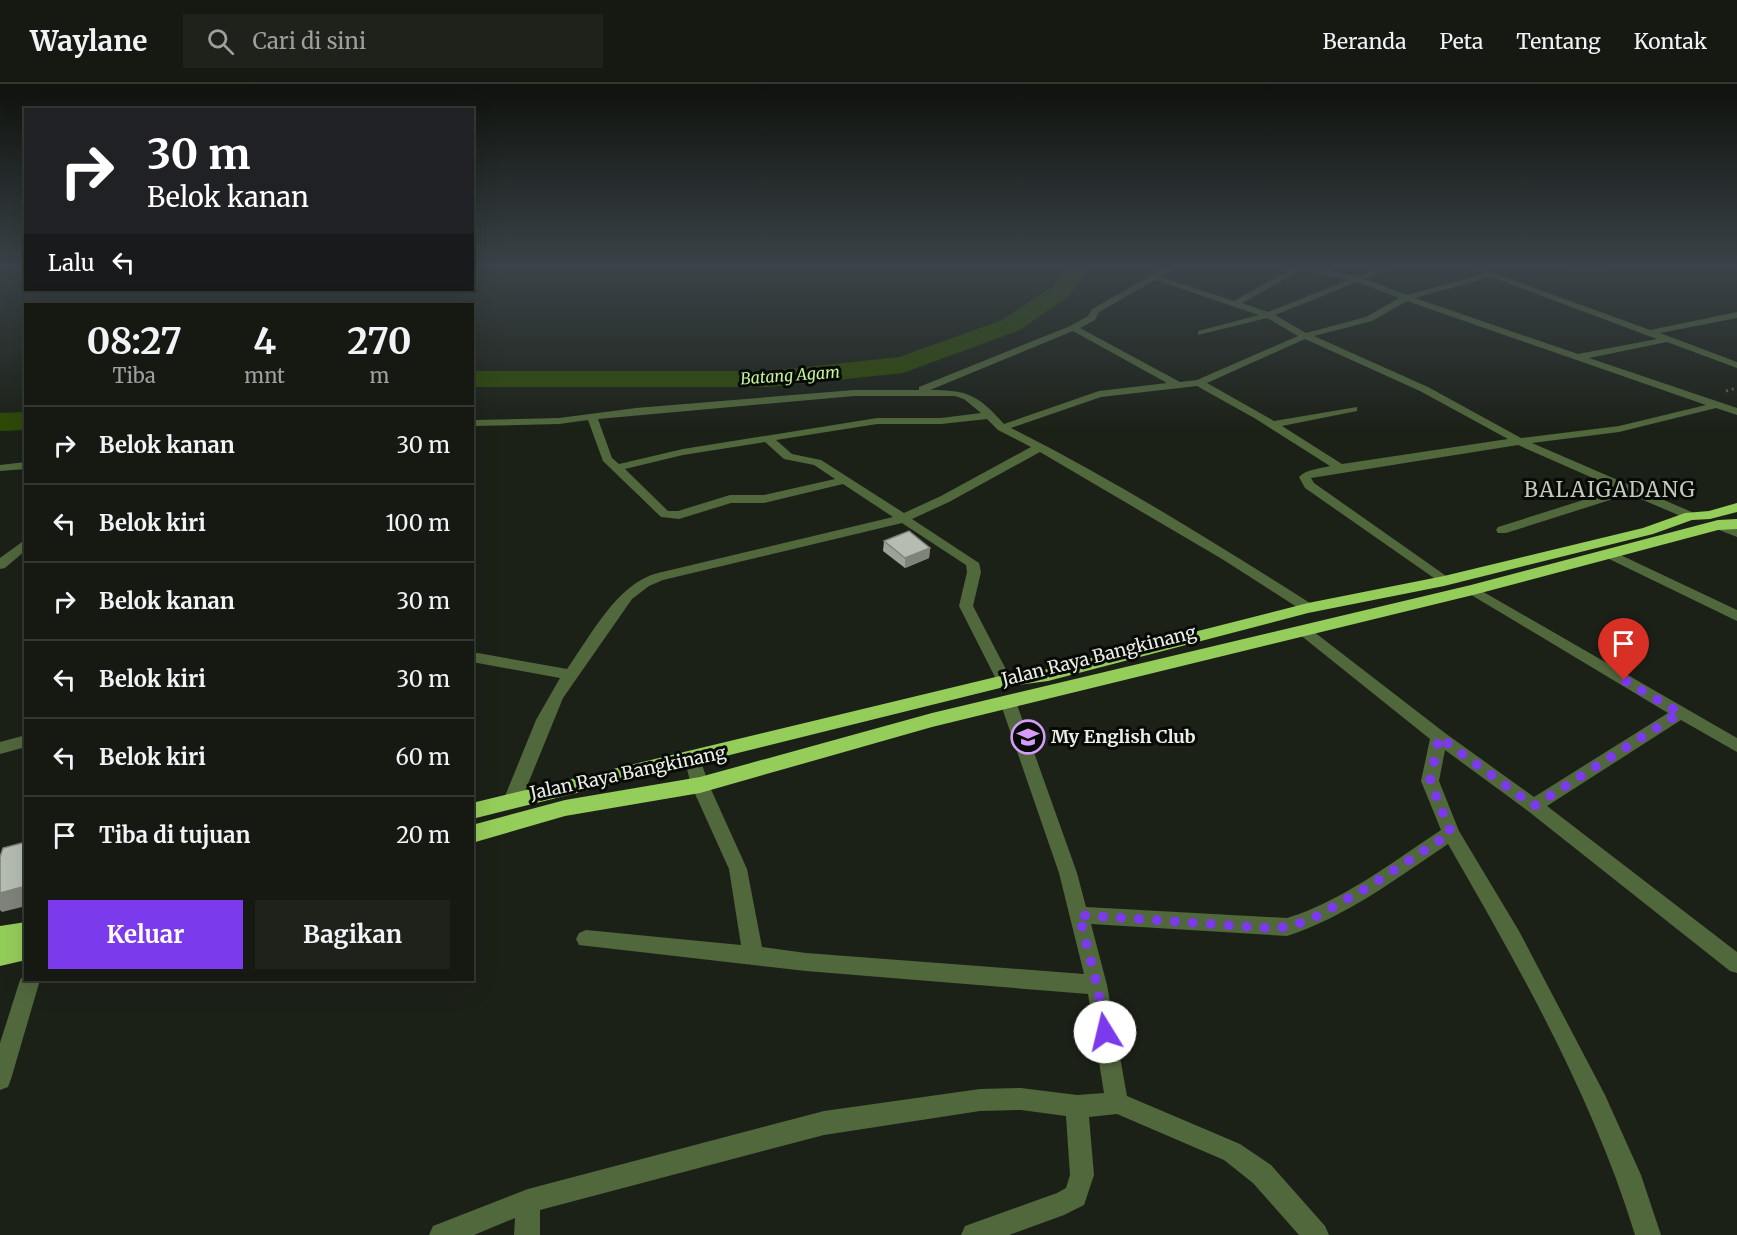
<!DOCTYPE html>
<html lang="id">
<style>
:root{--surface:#151912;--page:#1e221b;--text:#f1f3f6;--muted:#9da09f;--line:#343832;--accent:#7c3aed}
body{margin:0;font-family:Merriweather,serif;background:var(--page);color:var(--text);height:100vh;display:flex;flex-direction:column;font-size:22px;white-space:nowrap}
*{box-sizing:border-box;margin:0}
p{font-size:20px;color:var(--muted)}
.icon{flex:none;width:33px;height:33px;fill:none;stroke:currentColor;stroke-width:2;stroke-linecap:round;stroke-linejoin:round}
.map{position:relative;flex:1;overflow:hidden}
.drawer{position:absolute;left:24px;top:219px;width:450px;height:678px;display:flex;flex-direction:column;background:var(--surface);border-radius:0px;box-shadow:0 6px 24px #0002,0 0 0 2px var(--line)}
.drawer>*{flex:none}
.top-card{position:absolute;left:24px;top:24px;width:450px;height:183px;border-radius:0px;box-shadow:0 6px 24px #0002,0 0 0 2px var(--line);background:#202124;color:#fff;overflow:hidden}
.pin{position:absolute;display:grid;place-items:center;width:51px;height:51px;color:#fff;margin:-62px -26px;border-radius:50% 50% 50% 0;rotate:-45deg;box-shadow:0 0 6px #0007}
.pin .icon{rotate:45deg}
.me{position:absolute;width:66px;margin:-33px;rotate:351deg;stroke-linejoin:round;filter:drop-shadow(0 0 4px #0008)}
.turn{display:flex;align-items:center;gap:21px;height:126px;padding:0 24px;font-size:27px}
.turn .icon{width:78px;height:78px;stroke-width:2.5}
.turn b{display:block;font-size:42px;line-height:51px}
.then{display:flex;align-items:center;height:57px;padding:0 24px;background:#0003;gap:12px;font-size:22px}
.eta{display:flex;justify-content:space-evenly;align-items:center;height:102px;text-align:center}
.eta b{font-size:36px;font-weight:700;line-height:42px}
.button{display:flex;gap:12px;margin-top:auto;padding:12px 24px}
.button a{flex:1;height:69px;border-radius:0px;background:var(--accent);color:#fff;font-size:24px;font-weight:700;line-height:69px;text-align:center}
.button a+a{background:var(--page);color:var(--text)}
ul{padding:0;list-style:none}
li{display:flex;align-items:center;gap:18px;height:78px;padding:0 24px;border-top:2px solid var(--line)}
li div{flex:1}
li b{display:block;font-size:22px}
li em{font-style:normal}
header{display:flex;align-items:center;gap:36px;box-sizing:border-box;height:84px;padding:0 30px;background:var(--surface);border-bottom:2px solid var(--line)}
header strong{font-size:28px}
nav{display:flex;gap:33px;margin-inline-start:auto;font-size:21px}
.search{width:420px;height:54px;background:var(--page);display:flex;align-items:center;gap:15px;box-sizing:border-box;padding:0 21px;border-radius:0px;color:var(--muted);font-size:22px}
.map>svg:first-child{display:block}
</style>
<header>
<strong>Waylane</strong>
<div class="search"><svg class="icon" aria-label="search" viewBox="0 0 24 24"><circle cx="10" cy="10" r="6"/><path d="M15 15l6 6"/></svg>Cari di sini</div>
<nav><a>Beranda</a><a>Peta</a><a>Tentang</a><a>Kontak</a></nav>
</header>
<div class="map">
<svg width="1737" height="1151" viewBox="0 0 1737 1151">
<rect width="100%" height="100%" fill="#1c2118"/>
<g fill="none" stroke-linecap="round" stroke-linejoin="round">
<g fill="#2d4a05" fill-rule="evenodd">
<polygon points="1066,184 1089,184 1069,212 1020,246 903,289 769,303 472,303 472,287 769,287 899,273 1002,236 1053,202"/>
<polygon points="26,328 26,346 0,347 0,329"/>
</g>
<polyline stroke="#5b6057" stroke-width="3" stroke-dasharray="2 4" stroke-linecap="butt" points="1726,307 1737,304"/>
<g fill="#51673c" fill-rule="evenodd">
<path d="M1165,184h10l-14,9 73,24 59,-33h23l40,9 22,-9h12l-25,11 42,16 76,-21 -5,-3 4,-2 168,61 87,-18v6l-77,15 77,29v6l-70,-26 -78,16 148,50v7l-21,-7 -97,24 -87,11 162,70 2,3 -2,3 -4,1 -61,-26 -123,39h-8l-2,-3 2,-3 120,-38 -100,-44 -207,33 3,5 135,95 2,3 -2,3 -5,1 -139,-97 -6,-11c8,-8 20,-8 31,-11l-74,-47 -59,-33 -96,11 -90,31c104,52 204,115 302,177l2,3 -2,3h-10l-81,-52 -182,-107 -91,50 -37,17 67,44 2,9 -8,34 39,75 -3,4h-10l-40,-79 8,-34 -1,-7 -64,-42 -239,57 -14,6 -17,13 -69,99 -42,103 -3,5 -6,2 -6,-2 -3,-5 33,-81 24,-42 -88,-16v-10l95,17c23,-32 50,-86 91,-96l235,-56 -50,-33 -79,19h-33l-52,16 -18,-2 -58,-56 -15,-41 -29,4 -87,2v-6l87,-2 77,-10 218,-18h65v-3l151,-61 18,-10 4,-7zM1302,186l46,10 -80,32 -26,-9zM1491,193l155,58 11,4 -79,15 -163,-56zM1155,196l104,35 -61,16v4l69,-17 31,18 -101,44 -17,2 -100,-54 15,-8 4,-8zM1357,198l42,16 -33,19 -60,16 -31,-18zM1407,217l299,104 -87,21 -98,12 -93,-51 -114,-51 58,-15zM1073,247l94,52 -68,8 -95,33c-26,-29 -36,-34 -74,-34zM1305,255l115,52 88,48 -166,25 -60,-38 75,-15v-4l-83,14 -67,-38zM854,312h101l9,3 17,14 -40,5h-64l-194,31 -64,15 -7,-6 -14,-39zM987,335l11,11 33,17 -90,49 -37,17 -83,-53 -29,-6 -16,-14 101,-16h64zM765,358l19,17 30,6 21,14 -71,16h-34l-52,16h-10l-43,-42 58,-14z"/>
<polygon points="1570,184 1610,184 1606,186 1574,186"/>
<polygon points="26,378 26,385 0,387 0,381"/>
<polygon points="1718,437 1737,444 1737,453 1714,444 1712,441 1714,438"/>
<polygon points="26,455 26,466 5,484 0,485 0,474"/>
<polygon points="1610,466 1737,526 1737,537 1605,473 1603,470 1605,467"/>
<path d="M1473,502l264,152v14l-56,-32 -134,86 190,146v21l-7,-2 -202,-160 -83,-61 -6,31 20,50 60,100 86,164 36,80 20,60h-26c-42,-138 -115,-266 -187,-391 -51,34 -102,73 -161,92l-196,-12 16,61 20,111 113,48 31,21 54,61 4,9h-30l-46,-52 -29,-23 -107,-46 -28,3 5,58 -10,30 -20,10 -55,20h-48l4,-9 92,-33 9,-5 4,-13 -4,-59 -45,-6 -41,1 -156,24 -284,75v25h-26l1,-17 -41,17h-45l4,-9 95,-37 296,-78 156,-22 41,-1 56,7 27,-2 -16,-99 -282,-23 -227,-26 -3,-6 3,-6 7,-3 155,15 -12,-76 -38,-84 -7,-28 2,-4 6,-2 6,2 11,32 38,84 15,78 44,6 278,21 -25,-101 -59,-171 2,-4h12l2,4 61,171 9,34 201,11c54,-16 107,-57 154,-88l-20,-49 9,-42 -131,-105 -2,-3 2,-3h10l136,105 89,64 134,-84 -200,-120 -2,-3 2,-3z"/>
<polygon points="26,651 26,663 0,670 0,658"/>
<polygon points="26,888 26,896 40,896 11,995 8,1003 0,1006 0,959 20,896"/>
</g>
<g fill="#94cd5a" fill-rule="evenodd">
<polygon points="1737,419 1737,428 1710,435 1692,436 1653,450 1444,502 1308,529 1048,597 1004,603 472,735 472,719 1004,591 1048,585 1308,519 1444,492 1643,444 1685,429 1709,427"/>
<polygon points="1737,435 1737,445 1718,446 1473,511 932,643 700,709 565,732 472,759 472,741 565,716 700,693 932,629 1471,501 1718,436"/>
<polygon points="26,838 26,876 0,882 0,842"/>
</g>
</g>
<polygon fill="#9ca297" points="884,457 930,464 929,474 905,484 883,467"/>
<g fill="#7f847b">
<polygon points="930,464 929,474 905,484 905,474"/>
<polygon points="26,802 26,822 2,828 0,826 0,809"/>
</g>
<g fill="#b5bcb0" stroke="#7f847b" stroke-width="1.5">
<polygon points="909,447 930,464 905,474 884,457"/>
<polygon points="26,758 26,802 0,809 0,773 3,764"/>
</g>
<linearGradient id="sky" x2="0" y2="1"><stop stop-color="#0f120d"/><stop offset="0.53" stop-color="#3a4348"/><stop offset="1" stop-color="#3a4348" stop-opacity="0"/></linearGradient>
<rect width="1737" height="345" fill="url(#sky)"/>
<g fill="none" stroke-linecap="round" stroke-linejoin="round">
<polyline stroke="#7c3aed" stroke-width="10" stroke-dasharray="0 18" points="1105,948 1097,901 1079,831 1269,844 1287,843 1310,836 1365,805 1451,749 1430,697 1439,653 1534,722 1680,629 1624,596"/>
</g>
<defs>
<g id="school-ring" transform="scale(1.725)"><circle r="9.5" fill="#080a06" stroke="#d59cfb" stroke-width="1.5"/><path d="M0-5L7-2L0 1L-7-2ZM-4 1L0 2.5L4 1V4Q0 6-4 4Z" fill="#d59cfb"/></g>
</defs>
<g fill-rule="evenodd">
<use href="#school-ring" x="1028" y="653"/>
</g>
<g text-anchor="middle" stroke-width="6" stroke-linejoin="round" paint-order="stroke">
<g font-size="16" font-style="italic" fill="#c4f499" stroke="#080a06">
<text transform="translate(790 291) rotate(-4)" y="6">Batang Agam</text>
</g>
<g font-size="18" fill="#eaeee7" stroke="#080a06">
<text transform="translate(1099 572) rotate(-14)" y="6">Jalan Raya Bangkinang</text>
<text transform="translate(628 689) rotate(-12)" y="6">Jalan Raya Bangkinang</text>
</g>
<g font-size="18" font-weight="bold" fill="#eaeee7" stroke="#080a06" text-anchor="start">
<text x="1051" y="659">My English Club</text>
</g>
<g font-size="21" letter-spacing="1.5" fill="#c1c9bc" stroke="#080a06">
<text x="1610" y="413">BALAIGADANG</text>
</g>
</g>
</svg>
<div class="pin" style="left:1624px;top:596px;background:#d93025"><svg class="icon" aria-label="arrive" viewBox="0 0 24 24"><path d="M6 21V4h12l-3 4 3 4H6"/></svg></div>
<svg class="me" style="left:1105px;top:948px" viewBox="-20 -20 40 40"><circle r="19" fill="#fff"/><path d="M0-13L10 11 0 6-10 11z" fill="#7c3aed"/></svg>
<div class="top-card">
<div class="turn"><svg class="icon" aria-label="right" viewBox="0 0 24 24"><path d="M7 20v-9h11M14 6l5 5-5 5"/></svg><div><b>30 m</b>Belok kanan</div></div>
<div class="then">Lalu<svg class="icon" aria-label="left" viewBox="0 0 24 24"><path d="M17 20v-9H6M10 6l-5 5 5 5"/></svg></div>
</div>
<section class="drawer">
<div class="eta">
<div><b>08:27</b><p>Tiba</p></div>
<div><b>4</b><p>mnt</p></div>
<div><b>270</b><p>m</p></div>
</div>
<ul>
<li><svg class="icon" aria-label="right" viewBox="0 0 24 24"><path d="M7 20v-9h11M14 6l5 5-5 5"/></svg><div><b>Belok kanan</b></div><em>30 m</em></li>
<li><svg class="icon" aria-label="left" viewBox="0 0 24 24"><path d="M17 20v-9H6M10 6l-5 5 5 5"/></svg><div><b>Belok kiri</b></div><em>100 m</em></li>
<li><svg class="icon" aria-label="right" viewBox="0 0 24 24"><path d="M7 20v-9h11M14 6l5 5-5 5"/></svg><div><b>Belok kanan</b></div><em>30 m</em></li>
<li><svg class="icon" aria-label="left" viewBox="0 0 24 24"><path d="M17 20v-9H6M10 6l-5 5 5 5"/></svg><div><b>Belok kiri</b></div><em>30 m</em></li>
<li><svg class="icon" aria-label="left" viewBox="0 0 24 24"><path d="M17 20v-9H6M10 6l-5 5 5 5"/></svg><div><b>Belok kiri</b></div><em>60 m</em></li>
<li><svg class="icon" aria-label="arrive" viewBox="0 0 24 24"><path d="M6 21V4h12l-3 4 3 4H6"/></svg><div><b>Tiba di tujuan</b></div><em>20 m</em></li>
</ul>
<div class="button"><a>Keluar</a><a>Bagikan</a></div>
</section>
</div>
